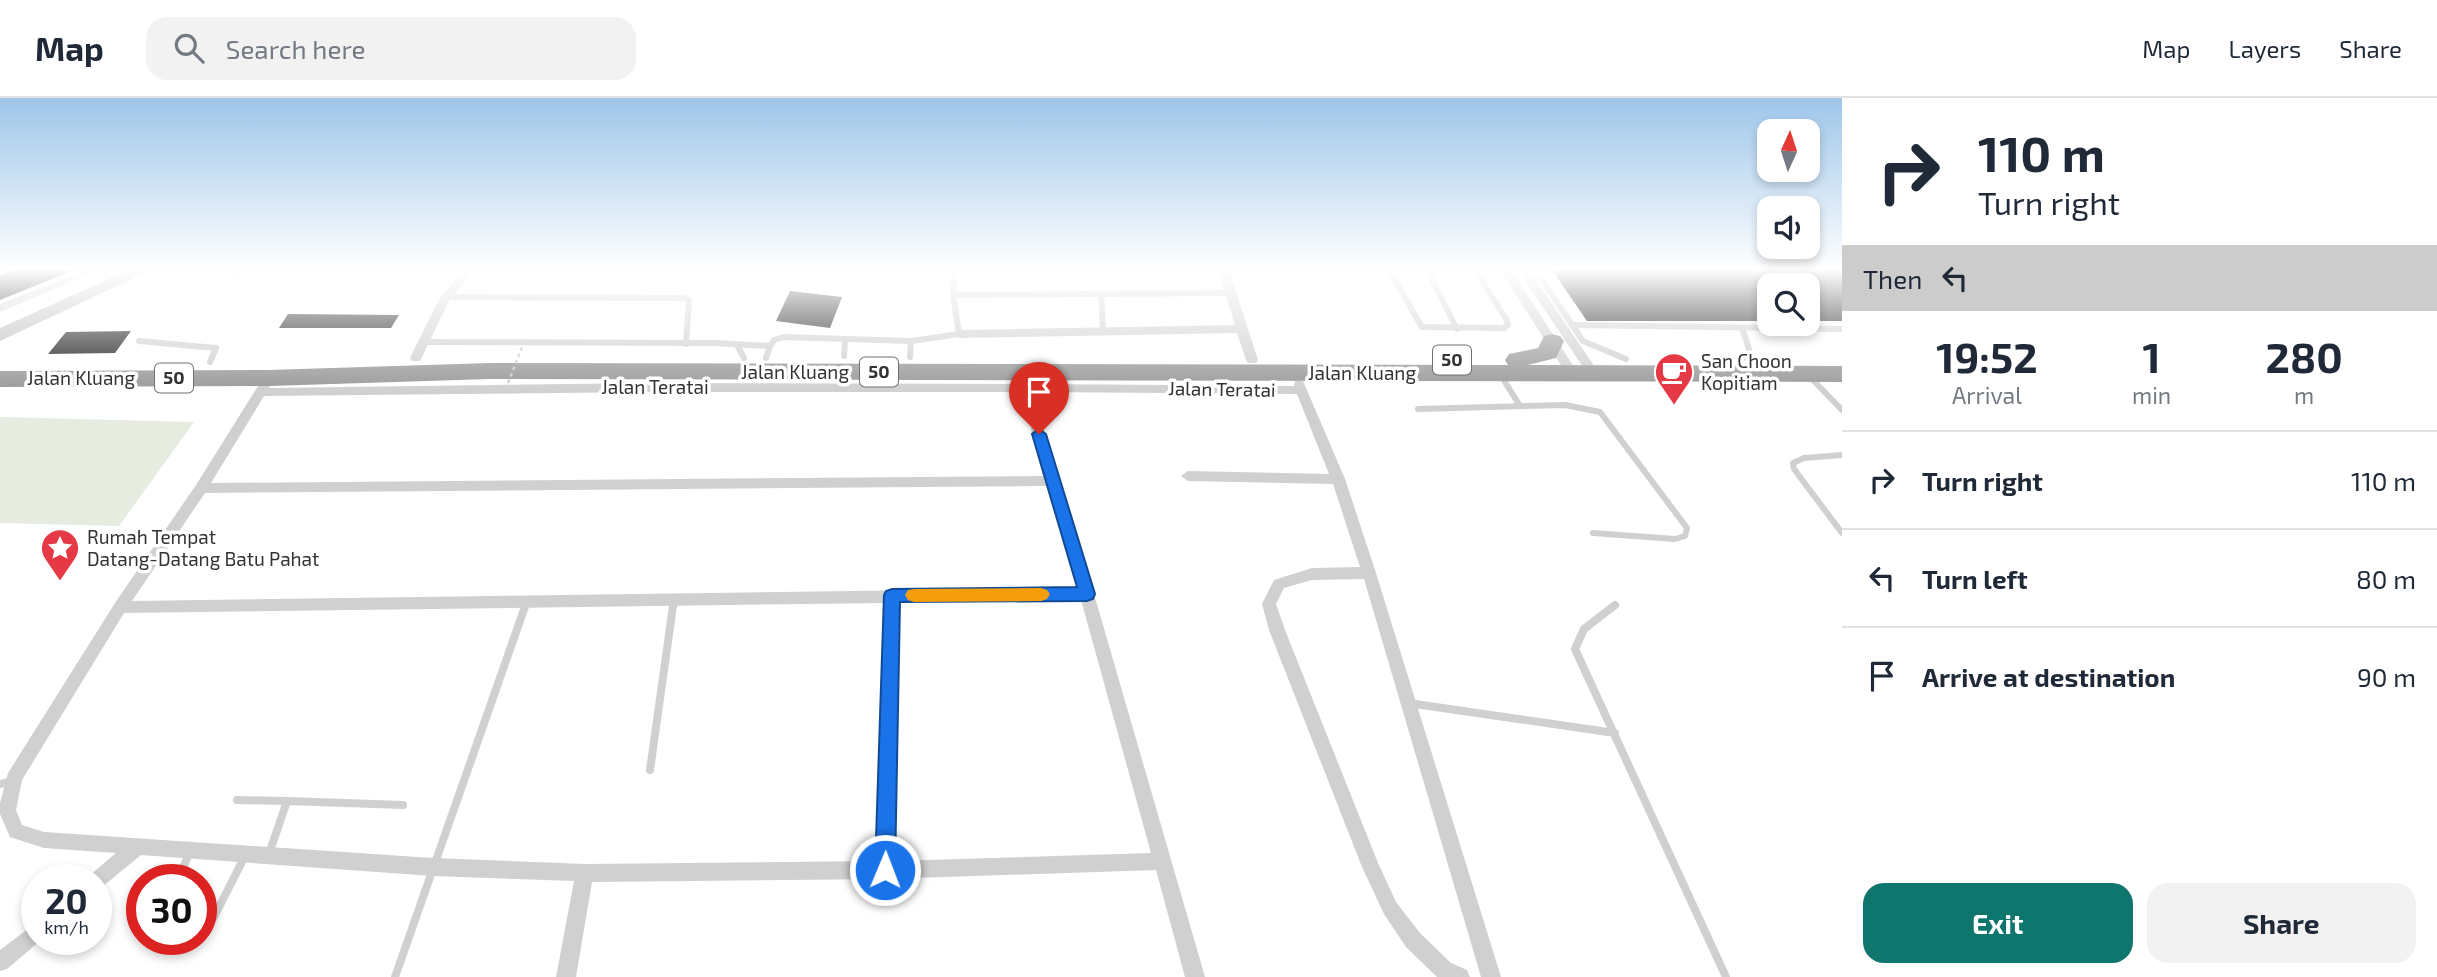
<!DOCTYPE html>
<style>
:root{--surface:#fff;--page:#f2f2f3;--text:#1f2937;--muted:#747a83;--line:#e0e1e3;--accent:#0f766e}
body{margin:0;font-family:"Exo 2",sans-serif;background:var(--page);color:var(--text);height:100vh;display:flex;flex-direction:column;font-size:26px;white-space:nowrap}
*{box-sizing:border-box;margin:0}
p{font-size:23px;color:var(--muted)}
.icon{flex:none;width:38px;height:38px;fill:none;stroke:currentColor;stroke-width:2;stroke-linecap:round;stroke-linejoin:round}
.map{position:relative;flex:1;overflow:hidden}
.panel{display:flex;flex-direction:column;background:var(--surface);width:595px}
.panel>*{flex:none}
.banner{background:#fff;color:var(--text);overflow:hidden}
.needle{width:46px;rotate:3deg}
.tools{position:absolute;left:1757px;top:21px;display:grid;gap:14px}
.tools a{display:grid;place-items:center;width:63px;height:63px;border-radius:14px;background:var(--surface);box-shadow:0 4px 10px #0003;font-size:35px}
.speed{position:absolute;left:21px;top:766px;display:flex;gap:14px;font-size:35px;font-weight:700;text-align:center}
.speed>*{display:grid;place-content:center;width:91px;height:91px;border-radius:50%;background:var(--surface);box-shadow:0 4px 10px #0003;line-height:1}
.speed small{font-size:18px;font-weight:400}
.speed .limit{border:10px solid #d22;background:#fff;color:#111}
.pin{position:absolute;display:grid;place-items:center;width:60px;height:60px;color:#fff;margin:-72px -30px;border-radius:50% 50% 50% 0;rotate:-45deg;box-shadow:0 0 7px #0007}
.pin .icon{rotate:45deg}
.me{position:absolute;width:77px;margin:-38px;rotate:1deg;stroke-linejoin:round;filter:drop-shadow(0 0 5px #0008)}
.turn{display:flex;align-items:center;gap:24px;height:147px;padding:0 21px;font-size:32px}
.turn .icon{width:91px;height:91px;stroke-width:2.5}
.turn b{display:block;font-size:49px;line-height:60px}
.then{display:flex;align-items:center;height:66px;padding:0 21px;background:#0003;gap:14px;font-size:26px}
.eta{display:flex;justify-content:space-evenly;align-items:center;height:119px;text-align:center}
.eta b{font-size:42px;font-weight:700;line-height:49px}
.primary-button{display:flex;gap:14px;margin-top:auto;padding:14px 21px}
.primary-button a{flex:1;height:80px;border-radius:21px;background:var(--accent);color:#fff;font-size:28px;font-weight:700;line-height:80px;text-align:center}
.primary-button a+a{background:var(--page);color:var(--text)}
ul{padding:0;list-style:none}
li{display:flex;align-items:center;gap:21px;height:98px;padding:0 21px;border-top:2px solid var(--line)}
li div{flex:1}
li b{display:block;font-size:26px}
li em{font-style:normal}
header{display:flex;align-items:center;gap:42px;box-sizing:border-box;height:98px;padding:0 35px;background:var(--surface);border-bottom:2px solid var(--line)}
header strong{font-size:33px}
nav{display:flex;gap:38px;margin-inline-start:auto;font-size:24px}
.search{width:490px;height:63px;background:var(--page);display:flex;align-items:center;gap:18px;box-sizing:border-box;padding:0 24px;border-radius:21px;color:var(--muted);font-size:26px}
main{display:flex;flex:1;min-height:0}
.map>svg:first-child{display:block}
</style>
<header>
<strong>Map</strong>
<div class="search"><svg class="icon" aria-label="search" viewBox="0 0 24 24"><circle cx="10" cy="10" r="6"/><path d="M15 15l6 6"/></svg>Search here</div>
<nav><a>Map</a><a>Layers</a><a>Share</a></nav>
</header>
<main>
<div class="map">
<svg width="1842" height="879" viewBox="0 0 1842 879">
<rect width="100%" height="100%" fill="#fff"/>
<polygon fill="#e6ecdf" points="0,319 194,324 119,428 0,425"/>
<g fill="#1a1a1a">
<polygon points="12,172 74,172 0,202 0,177"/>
<polygon points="1552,172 1842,172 1842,223 1808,223 1808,187 1769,187 1769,223 1587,223"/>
<polygon points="790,193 842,199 830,230 776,223"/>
<polygon points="288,216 399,217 391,230 279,230"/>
<polygon points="131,233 115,255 48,256 66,234"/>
</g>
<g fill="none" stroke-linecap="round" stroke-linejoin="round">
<g stroke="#d0d0d0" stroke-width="6">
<polyline points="235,172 239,175"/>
<polyline points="1389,172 1422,229 1504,230 1508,227 1506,221 1475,172"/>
<polyline points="1427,172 1457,231"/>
<polyline points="1535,172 1583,243 1626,261"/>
<polyline points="953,197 1230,195"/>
<polyline points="1101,197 1103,233"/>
<polyline points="445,199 685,200 689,203 686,246"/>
<polyline points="1572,227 1842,231"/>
<polyline points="1742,230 1750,254 1742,261"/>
<polyline points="139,243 216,250 210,264"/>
<polyline points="426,244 715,245 770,248 774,242 784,239 911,243 959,236 953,197 955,172"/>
<polyline points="737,247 744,260"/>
<polyline points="844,258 845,243"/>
<polyline points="910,259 911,243"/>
<polyline points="766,260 770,248"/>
<polyline points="1500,276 1520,308"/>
<polyline points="1809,278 1842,312"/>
<polyline points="1418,311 1565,307 1600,314 1687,430 1685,438 1675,441 1593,435"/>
<polyline points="1842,357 1804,360 1793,365 1794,371 1842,435"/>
</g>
<g stroke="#d0d0d0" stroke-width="8">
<polyline points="1615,507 1584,531 1575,551 1726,879"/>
<polyline points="1408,605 1615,635"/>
<polyline points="650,672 674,501"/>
<polyline points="0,686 13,683"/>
<polyline points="237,702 287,703 269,756"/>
<polyline points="287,703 403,707"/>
<polyline points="178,782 191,751"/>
<polyline points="213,821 246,756"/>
<polyline points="395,879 527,503"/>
</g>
<g fill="#d0d0d0" fill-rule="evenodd">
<polygon points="85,172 100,172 0,214 0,206"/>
<polygon points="463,172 475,172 450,201 420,263 412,263 410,260 439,201"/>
<polygon points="941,172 957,172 958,174 953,177"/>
<polygon points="1218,172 1229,172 1258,262 1256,265 1248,265 1246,262 1237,235 959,240 953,236 959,232 1235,227"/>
<polygon points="1500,172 1511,172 1578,275 1576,278 1568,278"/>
<polygon points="1518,172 1529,172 1597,272 1599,275 1597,278 1589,278"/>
<path d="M269,276l6,4 -6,10 382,-5 369,1 1,-7h8l3,7 262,2 1,-5h8l42,98 31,94 125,404h-20l-117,-398 -52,1 -28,8 -8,16 9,26 93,233 18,39 24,31 31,30 16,7 3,7h-33l-31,-30 -22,-33 -22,-47 -93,-237 -7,-26 12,-24 38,-12 48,-1 -27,-83 -145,-3 -7,-5 7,-5 141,3 -32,-80 -263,-2 24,89 36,113 111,383h-20l-29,-107 -271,9 -293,3 -16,95h-20l18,-96 -141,-5 -292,-21 -39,32 -6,3v-10h-9l3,-5 26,-22 -72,-5 -34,-11 -10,-23v-11l8,-30 107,-170 81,-118 69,-110zM651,294h371l21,84 -832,7 53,-87zM1046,388l32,102 -946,13 73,-108zM1081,502l70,253 -257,8 5,-259zM884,505l-8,258 -291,3 -152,-6 -389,-26 -22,-7 -6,-15 6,-30 102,-167z"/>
<polygon points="37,824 37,842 41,842 7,871 0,873 0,852"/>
</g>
<polygon fill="#bdbdbd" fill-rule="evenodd" points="129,172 151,172 0,243 0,230"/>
<polygon fill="#9a9a9a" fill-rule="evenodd" points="1552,236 1560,238 1564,243 1556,260 1528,267 1842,268 1842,284 489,281 269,288 0,289 0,273 269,272 489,265 1508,267 1505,262 1509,256 1538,250 1544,238"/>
<polyline stroke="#cdcdcd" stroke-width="2.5" stroke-dasharray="3.5 3.5" stroke-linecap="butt" points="508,285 523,247"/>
</g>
<linearGradient id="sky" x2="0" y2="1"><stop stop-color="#9ec6ea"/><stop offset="0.58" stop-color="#fff"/><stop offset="1" stop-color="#fff" stop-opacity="0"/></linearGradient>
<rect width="1842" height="295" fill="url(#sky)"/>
<polygon fill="#1a73e8" stroke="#114b97" stroke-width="2" points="1039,331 1046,336 1095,496 1093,501 1087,503 900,504 895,772 892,779 885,782 878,779 875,772 884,497 886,493 892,491 1077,489 1032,336"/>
<polygon fill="#f59e0b" points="1041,490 1047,492 1050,496 1047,501 1041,503 914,504 908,502 905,497 908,492 914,491"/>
<defs>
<g id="cafe-pin" transform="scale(2.0125)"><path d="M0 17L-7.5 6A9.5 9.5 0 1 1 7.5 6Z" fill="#e63946" stroke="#fff"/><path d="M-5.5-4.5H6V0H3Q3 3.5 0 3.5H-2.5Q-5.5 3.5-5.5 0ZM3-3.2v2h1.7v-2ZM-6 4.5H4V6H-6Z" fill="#fff"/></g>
<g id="sight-pin" transform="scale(2.0125)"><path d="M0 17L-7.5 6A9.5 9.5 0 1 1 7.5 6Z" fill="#e63946" stroke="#fff"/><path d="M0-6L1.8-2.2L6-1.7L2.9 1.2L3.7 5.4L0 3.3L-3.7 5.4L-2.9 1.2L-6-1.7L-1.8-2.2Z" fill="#fff"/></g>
</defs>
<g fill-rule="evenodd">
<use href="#cafe-pin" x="1674" y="274"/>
<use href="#sight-pin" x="60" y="450"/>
</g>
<g text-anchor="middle" stroke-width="7" stroke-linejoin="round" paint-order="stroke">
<g fill="#fff" stroke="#707070" stroke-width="2">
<rect x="1433" y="247.5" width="38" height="29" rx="5"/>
<rect x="860" y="259.5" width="38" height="29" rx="5"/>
<rect x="155" y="265.5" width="38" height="29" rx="5"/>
</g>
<g font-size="18" font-weight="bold" fill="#333">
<text x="1452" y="268">50</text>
<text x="879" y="280">50</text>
<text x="174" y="286">50</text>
</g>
<g font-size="19" fill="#333" stroke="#fff" text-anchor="start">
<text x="1701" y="270">San Choon<tspan x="1701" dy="22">Kopitiam</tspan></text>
<text x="87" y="446">Rumah Tempat<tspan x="87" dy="22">Datang-Datang Batu Pahat</tspan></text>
</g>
<g font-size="19" fill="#333" stroke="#fff">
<text x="795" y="281">Jalan Kluang</text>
<text x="1362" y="282">Jalan Kluang</text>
<text x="81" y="287">Jalan Kluang</text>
<text x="655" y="296">Jalan Teratai</text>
<text transform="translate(1222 291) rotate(1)" y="7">Jalan Teratai</text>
</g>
</g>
</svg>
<div class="tools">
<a><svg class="needle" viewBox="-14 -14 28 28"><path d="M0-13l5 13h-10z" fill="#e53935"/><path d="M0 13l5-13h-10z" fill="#747a83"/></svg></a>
<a><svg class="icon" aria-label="sound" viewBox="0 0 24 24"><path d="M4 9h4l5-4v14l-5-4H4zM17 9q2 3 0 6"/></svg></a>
<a><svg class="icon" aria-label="search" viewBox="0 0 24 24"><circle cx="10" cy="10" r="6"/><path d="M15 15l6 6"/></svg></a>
</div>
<div class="speed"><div>20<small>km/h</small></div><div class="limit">30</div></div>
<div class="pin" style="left:1039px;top:336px;background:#d93025"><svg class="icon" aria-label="arrive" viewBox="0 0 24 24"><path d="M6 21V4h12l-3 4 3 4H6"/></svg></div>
<svg class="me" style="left:885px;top:772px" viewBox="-20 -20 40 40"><circle r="17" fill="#1a73e8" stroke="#fff" stroke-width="3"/><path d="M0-11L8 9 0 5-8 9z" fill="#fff"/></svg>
</div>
<section class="panel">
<div class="banner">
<div class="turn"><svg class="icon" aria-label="right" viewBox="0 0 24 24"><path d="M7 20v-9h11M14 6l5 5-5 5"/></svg><div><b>110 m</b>Turn right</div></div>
<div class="then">Then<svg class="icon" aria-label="left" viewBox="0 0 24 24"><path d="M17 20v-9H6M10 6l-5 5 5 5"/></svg></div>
</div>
<div class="eta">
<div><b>19:52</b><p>Arrival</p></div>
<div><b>1</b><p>min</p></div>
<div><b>280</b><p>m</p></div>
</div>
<ul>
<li><svg class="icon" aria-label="right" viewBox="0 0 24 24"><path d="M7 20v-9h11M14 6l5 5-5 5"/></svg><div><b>Turn right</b></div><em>110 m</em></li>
<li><svg class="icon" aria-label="left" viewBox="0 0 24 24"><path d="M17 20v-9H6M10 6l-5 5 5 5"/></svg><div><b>Turn left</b></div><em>80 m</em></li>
<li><svg class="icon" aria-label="arrive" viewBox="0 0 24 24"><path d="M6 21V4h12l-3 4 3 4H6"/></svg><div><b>Arrive at destination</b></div><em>90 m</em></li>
</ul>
<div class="primary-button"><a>Exit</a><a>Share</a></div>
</section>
</main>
